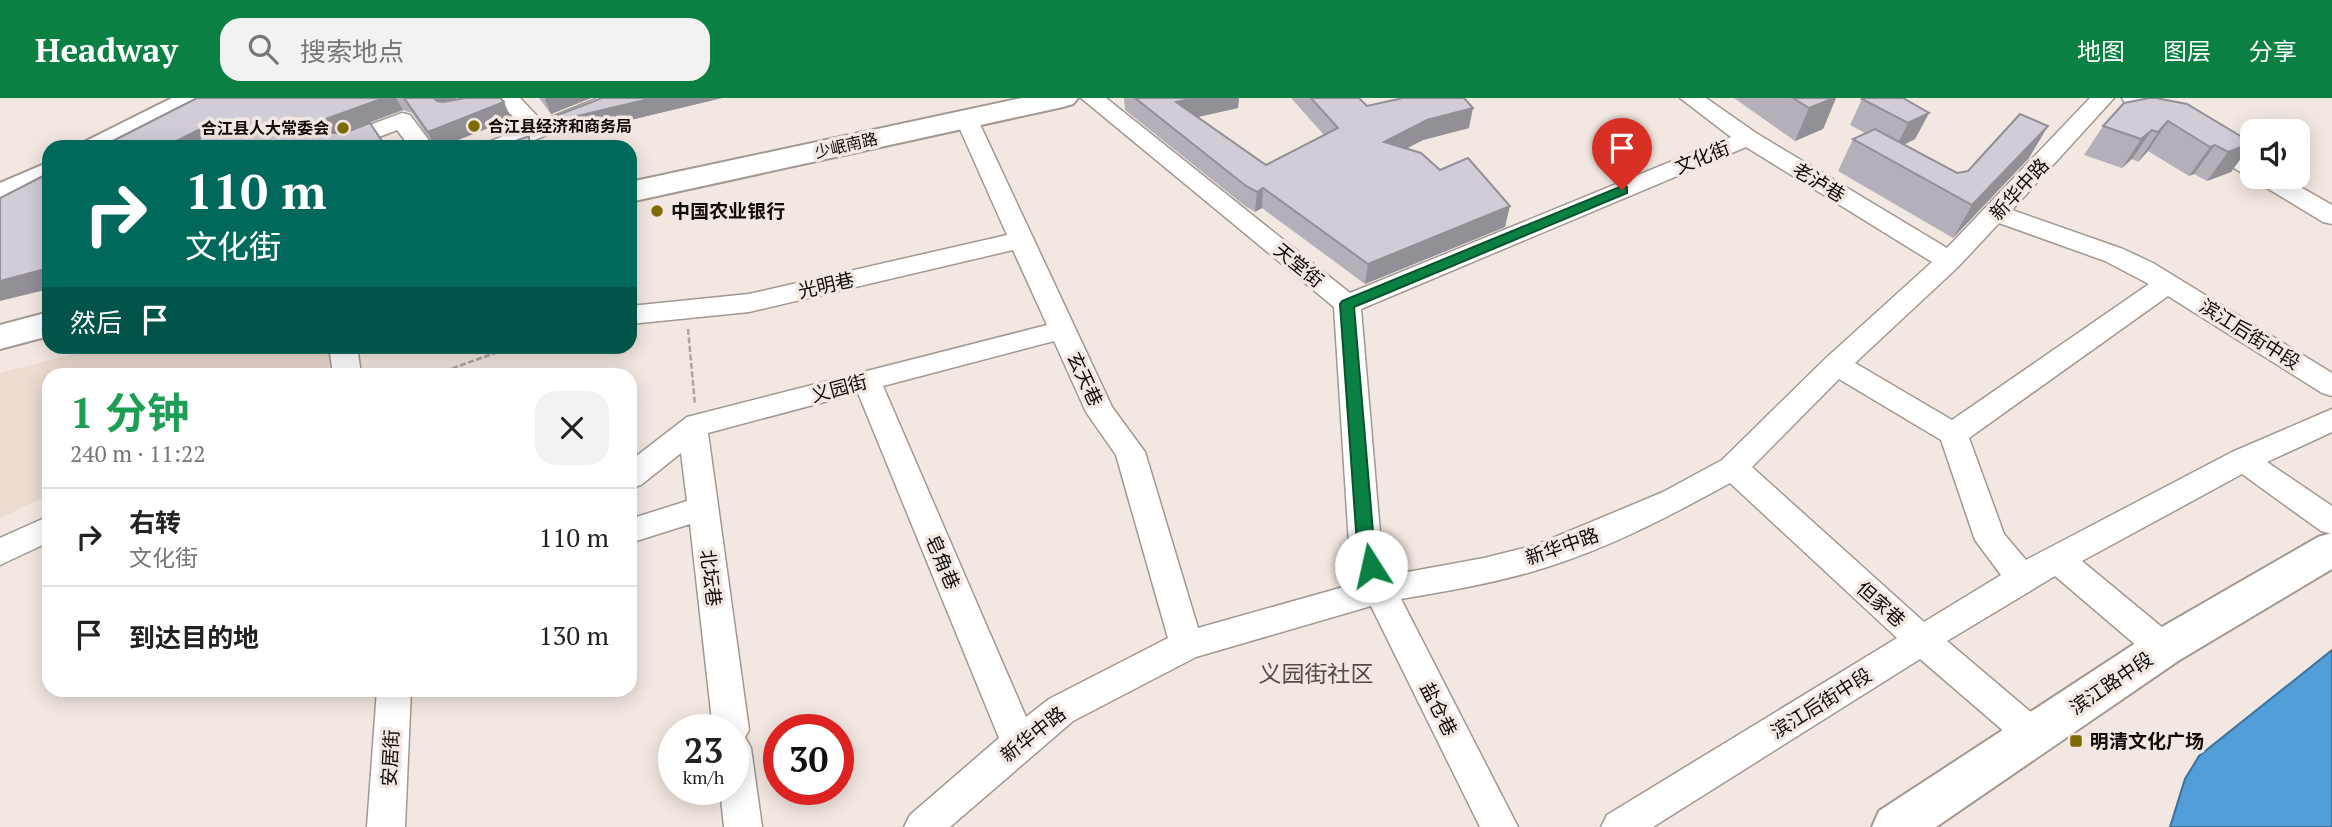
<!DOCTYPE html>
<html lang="zh">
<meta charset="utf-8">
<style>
:root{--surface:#fff;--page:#f2f2f2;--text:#222;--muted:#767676;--line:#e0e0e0;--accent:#0b8043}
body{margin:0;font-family:"PT Serif","Noto Sans SC",serif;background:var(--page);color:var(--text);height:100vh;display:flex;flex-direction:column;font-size:26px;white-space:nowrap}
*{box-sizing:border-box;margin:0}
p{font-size:23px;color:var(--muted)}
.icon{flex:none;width:38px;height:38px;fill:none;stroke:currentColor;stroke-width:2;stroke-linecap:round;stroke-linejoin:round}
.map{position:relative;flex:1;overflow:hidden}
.drawer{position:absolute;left:42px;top:270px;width:595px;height:329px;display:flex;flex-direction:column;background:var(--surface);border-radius:21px;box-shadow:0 4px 18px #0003}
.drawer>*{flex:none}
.banner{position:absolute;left:42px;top:42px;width:595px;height:214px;border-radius:21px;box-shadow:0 4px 18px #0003;background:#00695c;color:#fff;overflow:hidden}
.controls{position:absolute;left:2240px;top:21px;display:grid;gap:14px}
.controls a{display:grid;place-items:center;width:70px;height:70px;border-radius:14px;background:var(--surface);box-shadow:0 4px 18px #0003;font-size:35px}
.speed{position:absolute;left:658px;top:616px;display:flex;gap:14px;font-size:35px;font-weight:700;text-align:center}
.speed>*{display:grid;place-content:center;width:91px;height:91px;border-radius:50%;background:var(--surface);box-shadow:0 4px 18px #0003;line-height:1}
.speed small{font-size:18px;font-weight:400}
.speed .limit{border:10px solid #d22;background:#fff;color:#111}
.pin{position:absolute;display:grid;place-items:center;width:60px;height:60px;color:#fff;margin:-72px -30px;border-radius:50% 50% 50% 0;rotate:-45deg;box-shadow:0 0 7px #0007}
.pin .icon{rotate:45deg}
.me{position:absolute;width:77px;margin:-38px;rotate:350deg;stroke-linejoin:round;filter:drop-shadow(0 0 5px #0008)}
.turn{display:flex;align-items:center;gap:24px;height:147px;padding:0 28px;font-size:32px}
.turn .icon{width:91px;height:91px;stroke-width:2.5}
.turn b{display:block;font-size:49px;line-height:60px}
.then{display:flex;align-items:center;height:66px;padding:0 28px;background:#0003;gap:14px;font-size:26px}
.round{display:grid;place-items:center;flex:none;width:74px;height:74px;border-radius:21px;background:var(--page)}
.head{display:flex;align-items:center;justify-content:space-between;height:119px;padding:0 28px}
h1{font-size:42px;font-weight:700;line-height:52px;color:#1e9e55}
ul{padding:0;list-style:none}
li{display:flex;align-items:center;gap:21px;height:98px;padding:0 28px;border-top:2px solid var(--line)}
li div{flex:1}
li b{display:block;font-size:26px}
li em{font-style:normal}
header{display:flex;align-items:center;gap:42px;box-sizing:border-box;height:98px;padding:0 35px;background:var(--accent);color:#fff}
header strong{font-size:33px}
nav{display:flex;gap:38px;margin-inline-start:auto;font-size:24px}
.search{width:490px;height:63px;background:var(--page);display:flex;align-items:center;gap:18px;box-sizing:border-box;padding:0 24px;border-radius:21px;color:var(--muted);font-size:26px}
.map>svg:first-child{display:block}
</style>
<header>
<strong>Headway</strong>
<div class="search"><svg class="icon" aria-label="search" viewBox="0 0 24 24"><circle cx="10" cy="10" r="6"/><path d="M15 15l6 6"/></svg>搜索地点</div>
<nav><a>地图</a><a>图层</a><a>分享</a></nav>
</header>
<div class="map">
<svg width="2332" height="729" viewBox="0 0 2332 729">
<rect width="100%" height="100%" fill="#f3e8e1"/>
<polygon fill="#ecdbd0" points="100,249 329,249 332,276 49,276 49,397 0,420 0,275"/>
<polygon fill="#519ed9" stroke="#3d729b" stroke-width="2" points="2332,552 2332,729 2170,729 2185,681 2199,658"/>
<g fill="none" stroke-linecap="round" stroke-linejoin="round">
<g stroke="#a29892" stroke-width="3">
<g id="minor">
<polygon points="496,0 520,0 542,23 598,0 629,0 626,5 517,49 485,49 489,44 523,30"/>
<path d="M1081,0h25l244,195 381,-156 -51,-39h26l50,35 191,115 143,-150h24l-102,112 111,39 30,14 179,110v23l-10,-3 -154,-97 -199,142 35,96 22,26 206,-108 100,-43v23l-65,30 65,44v28l-11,-3 -79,-57 -160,87 93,77 5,10 -5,10 -12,4 -12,-4 -96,-82 -108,65 98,83 6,11 -6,11 -12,5 -12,-5 -101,-87 -267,168h-52l6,-12 290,-177 -167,-155c-60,33 -123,66 -189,86 -46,14 -93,22 -140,30l117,228h-38l-109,-221 -175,51 -123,64 -123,106h-46l6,-12 89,-77 -141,-345 -150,40 41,297 -4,7 6,11 11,79h-38l-4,-38h13v-59h-20l-23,-206 -60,19v-24l57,-18 -6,-48 -40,32 -11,3v-27l57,-44 360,-92 -34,-75 -264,62 -119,12v-18l119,-12 258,-59 -52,-117 3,-5h16l3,5 135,289 33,45 53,176 163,-46 -12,-38 -15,-237zM1746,49l186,115 -106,96 -104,102 -59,32 -127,53 -52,13 -93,17 -10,-31 -20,-235zM1999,125l106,38 44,23 -197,136 -97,-57 103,-96zM1054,243l32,71 30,43 52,183 -119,61 -23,18 -143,-331zM1839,281l102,61 34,100 26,35 -77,47 -172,-155z"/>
<polygon points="2122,0 2149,0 2252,61 2252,78 2244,76 2125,5"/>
<polygon points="402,15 410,17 434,49 410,49 397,32 353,49 320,49 324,44"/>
<polygon points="2254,79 2283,79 2332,107 2332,126 2323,124 2257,84"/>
<polygon points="329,248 357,248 361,276 333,276"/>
<polygon points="49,418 49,444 0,467 0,440"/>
<polygon points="377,592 411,592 405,729 367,729"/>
</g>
</g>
<g stroke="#a29892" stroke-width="4">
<g id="major">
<polygon points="172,0 210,0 205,6 120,49 82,49 86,43"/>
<polygon points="1022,0 1078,0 1073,6 1063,9 630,104 630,84"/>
<polygon points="49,64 49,85 0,107 0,85"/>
<polygon points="49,214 49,238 0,251 0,227"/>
<polygon points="2332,435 2332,471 2178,563 1936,729 1872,729 1879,713 2148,537 2318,439"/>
</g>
</g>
<g stroke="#ada59f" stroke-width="2.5" stroke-dasharray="6 2.5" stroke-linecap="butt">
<polyline points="688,231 695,307"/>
<polyline points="436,276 515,248"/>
</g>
<use href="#minor" fill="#fff" fill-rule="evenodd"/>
<use href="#major" fill="#fff" fill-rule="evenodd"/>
</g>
<g fill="#b4afb8">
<polygon points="197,0 457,0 450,3 504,4 511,21 440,49 435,49 412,15 403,12 340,35 386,49"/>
<polygon points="539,0 591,0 551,16"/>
<polygon points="602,0 722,0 568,37 564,33 558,17"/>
<polygon points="1124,0 1239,0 1238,10 1197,19 1266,67 1324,37 1291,0 1359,0 1367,8 1469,30 1423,42 1407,50 1440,72 1505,129 1365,186 1262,110 1255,114 1245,108 1125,12"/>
<polygon points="1734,0 1836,0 1823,31 1795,43"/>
<polygon points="1862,1 1929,15 1915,41 1904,47 1957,75 2029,60 1953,140 1838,73 1853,41 1865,35 1850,27"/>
<polygon points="2124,5 2252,45 2231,74 2207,83 2194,76 2189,78 2148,53 2138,64 2132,61 2122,70 2084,57 2103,28"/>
</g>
<g fill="#928f96">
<polygon points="384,0 396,0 403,12 323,42 318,47 308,31 314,25"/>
<polygon points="433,0 457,0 443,6 440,13"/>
<polygon points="547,0 591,0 551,16 545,1"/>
<polygon points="653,0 722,0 568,37 561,22"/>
<polygon points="1195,0 1239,0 1238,10 1176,24 1176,4"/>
<polygon points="1834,0 1836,0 1823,31 1795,43 1809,10"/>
<polygon points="504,4 511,21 440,49 435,49 428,34"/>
<polygon points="1473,10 1469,30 1423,42 1381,64 1384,44 1427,22"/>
<polygon points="1929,15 1915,41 1895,51 1908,25"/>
<polygon points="2168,23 2148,53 2138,64 2158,34"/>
<polygon points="208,27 207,49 165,49"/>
<polygon points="2048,28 2029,60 1953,140 1972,107"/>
<polygon points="2152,32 2132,61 2122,70 2141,41"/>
<polygon points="2252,45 2231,74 2207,83 2228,54"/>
<polygon points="2215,47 2194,76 2189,78 2210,49"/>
<polygon points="1263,90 1262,110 1255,114 1257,94"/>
<polygon points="1510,108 1505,129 1365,186 1368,166"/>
<polygon points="49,170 49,191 0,203 0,183"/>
</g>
<g fill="#d1ccd6" stroke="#928f96" stroke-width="2">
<polygon points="197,0 384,0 314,25 308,31 310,35 344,35 370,25 386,49 195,49 208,27 165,49 101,49"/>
<polygon points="404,0 434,0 437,3 443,4 465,0 500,0 504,4 428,34"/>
<polygon points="602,0 653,0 561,22 558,17"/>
<polygon points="1135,0 1195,0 1176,4 1266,67 1338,30 1311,0 1359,0 1367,8 1403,0 1464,0 1473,10 1427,22 1384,44 1421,55 1440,72 1468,60 1510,108 1368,166 1263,90 1257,94 1246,88"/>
<polygon points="1793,0 1834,0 1809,10"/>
<polygon points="1865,0 1903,0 1929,15 1908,25 1862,1"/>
<polygon points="2149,0 2156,0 2187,6 2252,45 2228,54 2215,47 2210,49 2168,23 2158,34 2152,32 2141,41 2103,28 2124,5"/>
<polygon points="2020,16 2048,28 1972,107 1853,41 1875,31 1957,75 1968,73"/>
<polygon points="529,38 530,49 499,49"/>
<polygon points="49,75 49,170 0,183 0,100"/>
</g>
<polygon fill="#0b8043" stroke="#07532c" stroke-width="2" points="1622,88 1627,89 1627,95 1354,209 1374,446 1379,468 1377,472 1365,472 1357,446 1340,206 1342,203"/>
<g fill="#7e6b05" stroke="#f3e8e1" stroke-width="2.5">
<circle cx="474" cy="28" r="7"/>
<circle cx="343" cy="30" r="7"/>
<circle cx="657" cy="113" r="7"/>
<rect x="2069" y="636" width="14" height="14" rx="3.5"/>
</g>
<g text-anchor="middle" stroke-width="7" stroke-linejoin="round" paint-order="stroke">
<g font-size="16" font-weight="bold" fill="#0e0b09" stroke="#f3e8e1" text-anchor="start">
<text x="488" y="34">合江县经济和商务局</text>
<text x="329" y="36" text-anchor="end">合江县人大常委会</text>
</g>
<g font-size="16" fill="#0e0b09" stroke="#f3e8e1">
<text transform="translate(846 47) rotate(-13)" y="6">少岷南路</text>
</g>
<g font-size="19" fill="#0e0b09" stroke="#f3e8e1">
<text transform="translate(1702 59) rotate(-22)" y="7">文化街</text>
<text transform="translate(1819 84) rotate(31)" y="7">老泸巷</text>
<text transform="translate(2019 91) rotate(-47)" y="7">新华中路</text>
<text transform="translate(1299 167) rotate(39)" y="7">天堂街</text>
<text transform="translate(826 187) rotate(-13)" y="7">光明巷</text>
<text transform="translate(2250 236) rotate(32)" y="7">滨江后街中段</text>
<text transform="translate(1085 281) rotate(65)" y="7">玄天巷</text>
<text transform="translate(839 290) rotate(-15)" y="7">义园街</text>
<text transform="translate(1562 448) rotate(-19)" y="7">新华中路</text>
<text transform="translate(943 464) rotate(67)" y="7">皂角巷</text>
<text transform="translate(711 480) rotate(83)" y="7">北坛巷</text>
<text transform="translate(1881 506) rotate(42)" y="7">但家巷</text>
<text transform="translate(2111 585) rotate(-34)" y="7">滨江路中段</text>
<text transform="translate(1821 605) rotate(-32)" y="7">滨江后街中段</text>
<text transform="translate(1439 611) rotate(63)" y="7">盐仓巷</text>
<text transform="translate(1033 636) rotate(-38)" y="7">新华中路</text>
<text transform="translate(390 660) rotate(-87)" y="7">安居街</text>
</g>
<g font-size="19" font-weight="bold" fill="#0e0b09" stroke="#f3e8e1" text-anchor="start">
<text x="671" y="120">中国农业银行</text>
<text x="2090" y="650">明清文化广场</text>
</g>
<g font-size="23" fill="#544b45" stroke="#f3e8e1">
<text x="1316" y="584">义园街社区</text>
</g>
</g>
</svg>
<div class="controls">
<a><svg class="icon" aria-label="sound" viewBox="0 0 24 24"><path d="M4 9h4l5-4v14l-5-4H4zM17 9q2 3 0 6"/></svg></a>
</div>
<div class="speed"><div>23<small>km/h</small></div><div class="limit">30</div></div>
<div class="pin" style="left:1622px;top:92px;background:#d93025"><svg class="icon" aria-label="arrive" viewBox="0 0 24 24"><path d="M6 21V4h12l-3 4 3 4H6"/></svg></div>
<svg class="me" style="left:1371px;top:468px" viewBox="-20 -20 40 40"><circle r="19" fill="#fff"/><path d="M0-13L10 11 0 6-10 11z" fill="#0b8043"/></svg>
<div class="banner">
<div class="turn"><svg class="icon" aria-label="right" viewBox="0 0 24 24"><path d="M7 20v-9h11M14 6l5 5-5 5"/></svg><div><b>110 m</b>文化街</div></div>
<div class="then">然后<svg class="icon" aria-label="arrive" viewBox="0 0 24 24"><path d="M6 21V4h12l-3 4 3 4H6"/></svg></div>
</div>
<section class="drawer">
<div class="head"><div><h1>1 分钟</h1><p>240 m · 11:22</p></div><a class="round"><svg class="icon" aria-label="close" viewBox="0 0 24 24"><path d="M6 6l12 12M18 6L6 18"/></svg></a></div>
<ul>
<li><svg class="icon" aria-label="right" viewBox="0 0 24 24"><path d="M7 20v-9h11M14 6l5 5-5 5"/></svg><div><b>右转</b><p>文化街</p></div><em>110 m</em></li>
<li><svg class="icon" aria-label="arrive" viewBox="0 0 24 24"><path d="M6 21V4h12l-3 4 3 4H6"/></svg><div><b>到达目的地</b></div><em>130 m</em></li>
</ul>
</section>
</div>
